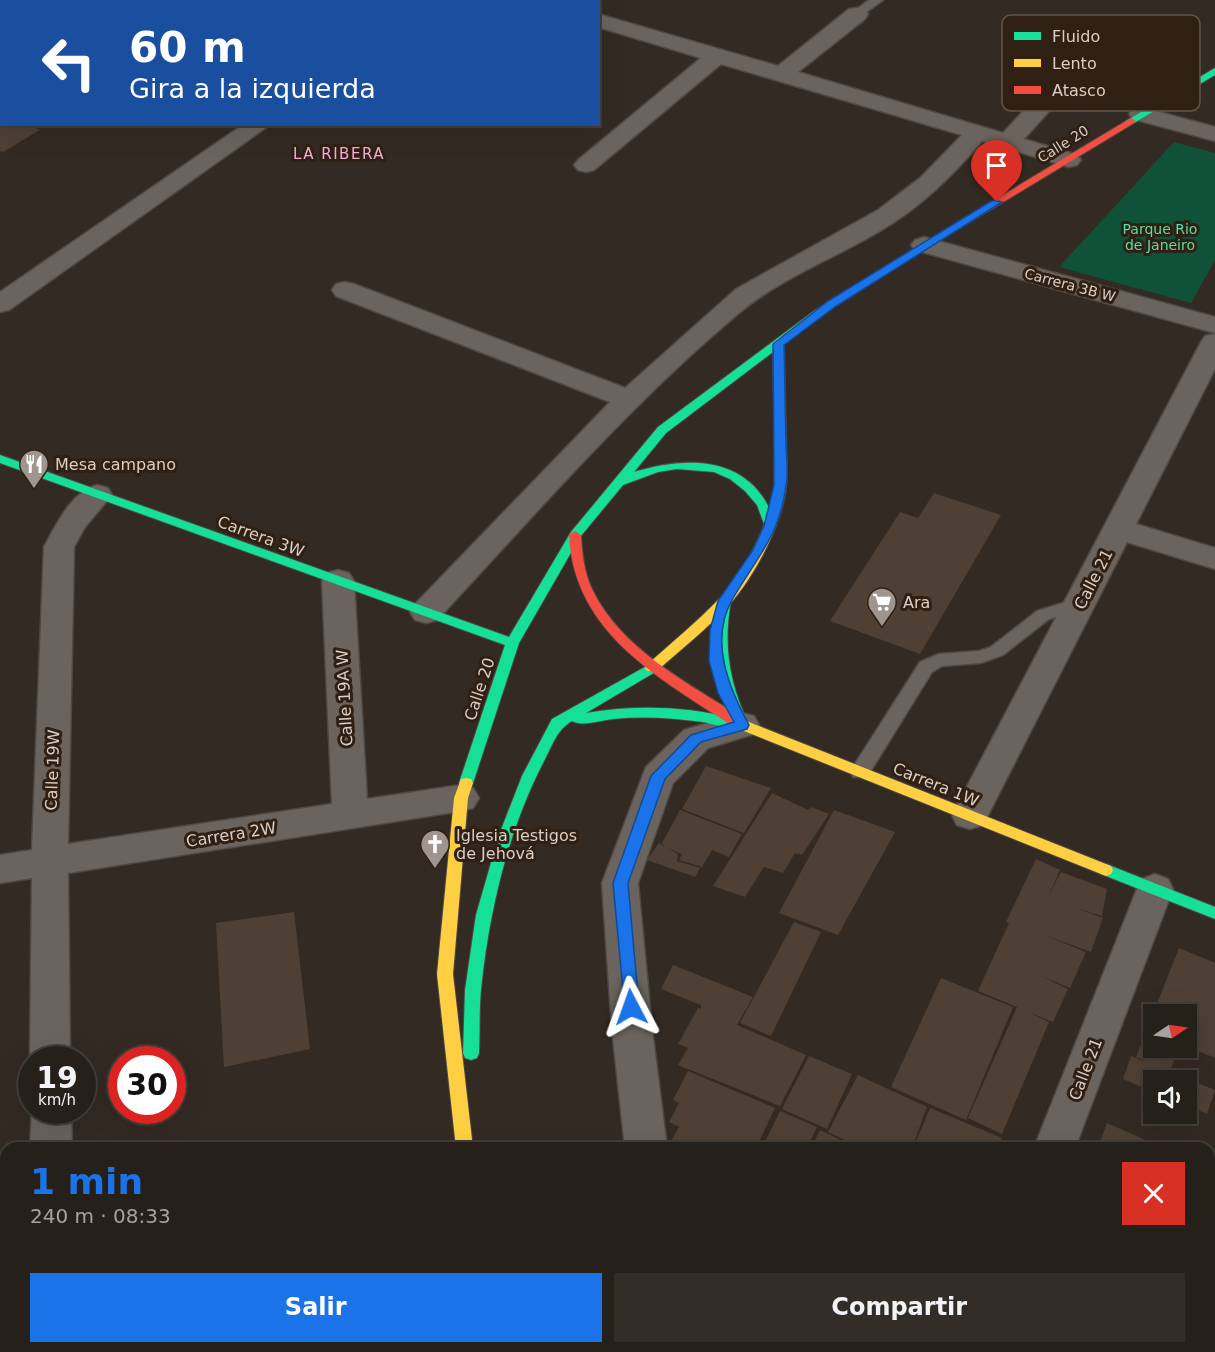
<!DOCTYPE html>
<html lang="es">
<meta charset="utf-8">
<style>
:root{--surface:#26201a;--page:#322d27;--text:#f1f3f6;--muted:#a4a3a2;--line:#423e39;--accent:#1a73e8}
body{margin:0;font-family:"DejaVu Sans",sans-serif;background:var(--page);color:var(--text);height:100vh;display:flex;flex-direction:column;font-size:22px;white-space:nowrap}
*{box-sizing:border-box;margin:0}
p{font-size:20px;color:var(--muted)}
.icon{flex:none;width:33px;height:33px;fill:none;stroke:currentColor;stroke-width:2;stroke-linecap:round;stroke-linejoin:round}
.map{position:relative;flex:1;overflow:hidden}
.side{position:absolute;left:0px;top:1142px;width:1215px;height:212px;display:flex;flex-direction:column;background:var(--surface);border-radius:18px 18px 0 0;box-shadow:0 6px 24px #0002,0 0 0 2px var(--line)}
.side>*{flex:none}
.guide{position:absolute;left:0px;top:0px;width:600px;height:126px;box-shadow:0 6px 24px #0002,0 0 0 2px var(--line);background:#1a4fa0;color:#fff;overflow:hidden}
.needle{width:39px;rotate:77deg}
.buttons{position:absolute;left:1143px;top:1004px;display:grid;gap:12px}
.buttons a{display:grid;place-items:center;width:54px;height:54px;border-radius:0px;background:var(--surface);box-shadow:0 6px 24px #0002,0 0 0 2px var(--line);font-size:30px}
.speed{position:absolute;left:18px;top:1046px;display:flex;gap:12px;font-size:30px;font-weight:700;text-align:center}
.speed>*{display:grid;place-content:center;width:78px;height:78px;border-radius:50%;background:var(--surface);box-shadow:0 6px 24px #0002,0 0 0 2px var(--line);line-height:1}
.speed small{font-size:15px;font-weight:400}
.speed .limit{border:9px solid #d22;background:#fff;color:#111}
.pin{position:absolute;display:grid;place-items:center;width:51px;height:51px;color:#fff;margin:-62px -26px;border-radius:50% 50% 50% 0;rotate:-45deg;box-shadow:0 0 6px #0007}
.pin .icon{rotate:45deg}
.me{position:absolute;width:66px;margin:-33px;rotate:356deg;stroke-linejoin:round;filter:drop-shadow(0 0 4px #0008)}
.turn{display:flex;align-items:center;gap:21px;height:126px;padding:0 30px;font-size:27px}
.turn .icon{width:78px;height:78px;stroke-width:2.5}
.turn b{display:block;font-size:42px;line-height:51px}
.round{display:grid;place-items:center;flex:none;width:63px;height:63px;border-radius:0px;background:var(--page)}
.overview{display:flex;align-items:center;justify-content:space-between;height:102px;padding:0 30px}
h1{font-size:36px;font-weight:600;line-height:45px;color:var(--accent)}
.primary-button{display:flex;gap:12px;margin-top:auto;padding:12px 30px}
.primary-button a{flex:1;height:69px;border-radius:0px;background:var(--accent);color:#fff;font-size:24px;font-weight:600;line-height:69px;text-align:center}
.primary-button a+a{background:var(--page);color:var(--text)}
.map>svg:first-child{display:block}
</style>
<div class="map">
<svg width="1215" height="1352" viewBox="0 0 1215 1352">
<rect width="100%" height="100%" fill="#332a23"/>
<polygon fill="#105139" points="1174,142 1215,153 1215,260 1191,303 1059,267"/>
<g fill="#4e4035">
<polygon points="0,124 27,124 40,130 3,152 0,151"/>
<polygon points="934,493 1001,515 920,654 830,621 900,512 918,518"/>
<polygon points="706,766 771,788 744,833 682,809"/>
<polygon points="772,793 808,810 811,807 829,814 802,855 795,853 783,873 764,867 745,897 713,886"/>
<polygon points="680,810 742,834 729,857 712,850 702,867 679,860 682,854 667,848 678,854 677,861 700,868 695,877 647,860 659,843 665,847 662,843"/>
<polygon points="834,810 895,832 838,935 779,913"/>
<polygon points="1036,859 1060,870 1048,897 1061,872 1107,889 1102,916 1079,909 1103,918 1091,952 1044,935 1086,952 1070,988 1041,976 1068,989 1053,1022 1028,1012 1049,1022 1002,1134 968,1118 1017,1007 978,991 1009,923 1006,922"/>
<polygon points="294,912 310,1049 224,1067 216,923"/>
<polygon points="794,922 821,932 771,1036 740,1023"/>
<polygon points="1179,948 1215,963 1215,1058 1186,1046 1186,1014 1154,1014 1154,1047 1179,1047 1170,1072 1215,1090 1207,1114 1186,1105 1186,1080 1154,1080 1154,1092 1123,1079 1131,1056 1150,1064 1136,1057"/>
<polygon points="673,965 753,997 737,1025 806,1055 780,1106 678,1065 688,1048 678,1044 698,1008 701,1009 701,1005 661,989"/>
<polygon points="941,978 1013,1007 966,1120 891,1087"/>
<polygon points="809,1056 852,1074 827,1129 782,1109"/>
<polygon points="688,1071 775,1108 756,1148 680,1148 670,1143 679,1127 669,1122 679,1103 673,1100"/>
<polygon points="858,1075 927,1107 912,1148 861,1148 828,1132"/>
<polygon points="930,1108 1002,1138 999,1148 913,1148"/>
<polygon points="780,1111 817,1127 807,1148 762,1148"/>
<polygon points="1107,1123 1164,1148 1098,1148"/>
<polygon points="820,1130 858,1148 811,1148"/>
<polygon points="6,1205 6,1320 0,1321 0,1206"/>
<polygon points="6,1323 6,1347 9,1347 9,1352 0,1352 0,1324"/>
<polygon points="73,1347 96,1347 97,1348 73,1352"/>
<polygon points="107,1347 219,1347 219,1352 88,1352"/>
<rect x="224" y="1347" width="133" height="5"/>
</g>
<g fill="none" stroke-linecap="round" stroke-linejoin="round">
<g stroke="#504842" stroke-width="3">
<g id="lane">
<polygon points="869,0 883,0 861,16 853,16 853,12"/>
<polygon points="1079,598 1088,604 1085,608 1049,619 1003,655 981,663 942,666 932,672 867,777 853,777 851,772 853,767 920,662 939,654 979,651 991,647 1037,611"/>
<polygon points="964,1347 988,1347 987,1352 963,1352"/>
</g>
</g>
<g stroke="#504842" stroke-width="3">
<g id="street">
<polygon points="129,0 151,0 128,2"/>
<polygon points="479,0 501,0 478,2"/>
<polygon points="521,0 546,0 547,2 522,2"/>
<path d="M857,8l8,1 3,5 -3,5 -67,53 205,61 61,-66h16l3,5 -3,5 -56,62 53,16 4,5 -4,5 -8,2 -87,-26c-29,35 -63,67 -102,90 -47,28 -99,47 -141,82 -110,92 -204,202 -302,307l-11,3 -11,-3 -5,-8 5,-8 195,-202 -274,-106 -4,-6 4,-6 9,-2 9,2 271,104 111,-99 142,-79 42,-32 42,-43 -241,-71 -127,106 -8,2 -8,-2 -4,-5 4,-5 123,-102 -103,-31v-13l180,52 71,-57z"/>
<rect x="0" y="22" width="2" height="13"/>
<polygon points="2,73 2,87 0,88 0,74"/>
<polygon points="1141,107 1215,127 1215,141 1133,119 1129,114 1133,109"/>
<polygon points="244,124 271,124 9,310 0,312 0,292"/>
<polygon points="924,237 1215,317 1215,333 915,250 911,245 915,240"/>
<polygon points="1215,334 1215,369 1136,524 1215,548 1215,569 1127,542 983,825 970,829 957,825 952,815 1201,342 1205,336"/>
<path d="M97,485l11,3 4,7 -27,32 -11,20 -6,297 264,-40 -10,-223 5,-8 11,-3 11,3 5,8 13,218 94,-14 12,3 6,10 -6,10 -12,3 -393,62 2,186h-38v3l-2,-3 2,-181 -32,5v-28l32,-5 12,-303c12,-22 27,-55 53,-62z"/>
<polygon points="742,713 754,716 759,725 754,734 708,748 673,783 638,883 652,1029 667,1148 625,1148 612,1029 602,883 646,767 684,730"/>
<polygon points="1155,874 1168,879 1173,889 1075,1148 1034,1148 1137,889 1142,879"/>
<polygon points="32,1108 71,1110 72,1148 30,1148"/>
<rect x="29" y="1347" width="44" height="5"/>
<polygon points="599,1347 643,1347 644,1352 600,1352"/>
</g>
</g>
<g stroke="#504842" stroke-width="2">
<g id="fast">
<polygon points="1215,68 1215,75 1134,123 1126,121"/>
<path d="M923,243l4,1v4l-105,67 -38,29 3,131 -2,3h-8l-2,-3 -2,-123 -107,81 -32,39c59,-18 122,-15 142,54l-6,4 -4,-1 -9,-24 -12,-14 -15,-12 -16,-7 -37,-3 -19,3 -35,13 -43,52 -61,106 -46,140 -2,4h-10l-2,-4 46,-138 -505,-182v-8l509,182 62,-105 87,-105 156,-116z"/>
<path d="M725,597l6,4c-8,44 -2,81 17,122l-2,4 -5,1 -6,-4c-9,5 -22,0 -32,-2 -30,-4 -60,-6 -90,-3 -11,1 -32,8 -41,2 -15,8 -20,25 -28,40 -36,69 -55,151 -63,228 -2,21 -1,43 -2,64l-2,5 -6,2 -6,-2 -2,-5 2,-63 11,-75 23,-80 23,-59 30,-57 100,-56 7,5 -2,3 -71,42c48,-8 99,-7 146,5 -18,-39 -22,-75 -13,-117z"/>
<polygon points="1106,864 1215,907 1215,919 1101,874 1099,870 1101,866"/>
<polygon points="482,1347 500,1347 501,1352 483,1352"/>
</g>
</g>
<g stroke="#504842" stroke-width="2">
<g id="slow">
<path d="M781,471l6,4c0,41 -31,100 -58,130 -22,24 -49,45 -72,66h-10l-2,-3 2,-3c24,-22 50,-43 72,-66 27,-28 56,-85 56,-124z"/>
<polygon points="739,718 1111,866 1113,870 1111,874 1106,876 1101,874 734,727 732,723 734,719"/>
<polygon points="466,778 471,779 473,783 468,798 453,974 473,1148 456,1148 437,974 454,798 461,779"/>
</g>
</g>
<g stroke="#504842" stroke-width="2">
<g id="jam">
<polygon points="1131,118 1136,121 1134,123 927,248 919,248 918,246"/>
<path d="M575,531l6,4c1,18 3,37 11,54 29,61 98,95 152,130l2,4 -2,4h-10c-74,-49 -160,-93 -165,-192z"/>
</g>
</g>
<use href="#lane" fill="#6b645e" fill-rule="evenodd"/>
<use href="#street" fill="#6b645e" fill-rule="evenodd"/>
<use href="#fast" fill="#16e098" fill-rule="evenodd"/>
<use href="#slow" fill="#ffcf43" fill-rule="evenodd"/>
<use href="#jam" fill="#f24e42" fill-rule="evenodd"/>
</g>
<path fill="#1a73e8" stroke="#114b97" stroke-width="1.5" d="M993,200l9,2 -166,104 -52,39c1,32 1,64 2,95 0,15 3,32 0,46 -7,52 -30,72 -54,114 -23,41 -3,88 17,125l-2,4 -46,13 -36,37 -37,104 11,124 -3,5h-11l-12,-129 38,-107 40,-41 43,-13 -16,-29 -9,-32 1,-31 8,-29 35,-51 11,-24 10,-41 -1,-141 55,-43z"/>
<defs>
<g id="restaurant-pin" transform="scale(1.5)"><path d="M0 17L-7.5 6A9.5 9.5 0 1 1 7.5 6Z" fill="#a0958e" stroke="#302013"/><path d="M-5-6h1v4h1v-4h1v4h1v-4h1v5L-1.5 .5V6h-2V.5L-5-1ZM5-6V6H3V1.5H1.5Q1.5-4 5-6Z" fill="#fff"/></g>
<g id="supermarket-pin" transform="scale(1.5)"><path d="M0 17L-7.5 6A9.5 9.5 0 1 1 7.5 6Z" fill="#a0958e" stroke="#302013"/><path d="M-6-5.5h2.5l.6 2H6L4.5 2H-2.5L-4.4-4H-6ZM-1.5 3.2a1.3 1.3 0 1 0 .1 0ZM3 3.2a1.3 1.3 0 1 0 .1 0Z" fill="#fff"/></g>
<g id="church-pin" transform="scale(1.5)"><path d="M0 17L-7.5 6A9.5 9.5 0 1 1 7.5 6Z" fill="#a0958e" stroke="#302013"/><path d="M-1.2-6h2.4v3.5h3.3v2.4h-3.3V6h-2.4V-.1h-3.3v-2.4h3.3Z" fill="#fff"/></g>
</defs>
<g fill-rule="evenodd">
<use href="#restaurant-pin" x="34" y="464"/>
<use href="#supermarket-pin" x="882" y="602"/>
<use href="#church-pin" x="435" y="844"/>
</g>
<g text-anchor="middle" stroke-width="6" stroke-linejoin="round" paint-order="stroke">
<g font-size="14" fill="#dacfc7" stroke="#302013">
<text transform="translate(1063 144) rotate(-32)" y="5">Calle 20</text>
<text transform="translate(1070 285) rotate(15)" y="5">Carrera 3B W</text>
</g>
<g font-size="14" fill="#56dea6" stroke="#302013">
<text x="1160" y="234">Parque Rio<tspan x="1160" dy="16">de Janeiro</tspan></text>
</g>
<g font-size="15" letter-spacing="1.5" fill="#f4abd5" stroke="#302013">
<text x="339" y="159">LA RIBERA</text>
</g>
<g font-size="16" fill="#dacfc7" stroke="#302013" text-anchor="start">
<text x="55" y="470">Mesa campano</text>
<text x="903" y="608">Ara</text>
<text x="456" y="841">Iglesia Testigos<tspan x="456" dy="18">de Jehová</tspan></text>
</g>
<g font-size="16" fill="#dacfc7" stroke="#302013">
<text transform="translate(261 536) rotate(20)" y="6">Carrera 3W</text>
<text transform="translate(1093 579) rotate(-63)" y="6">Calle 21</text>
<text transform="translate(479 689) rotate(-72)" y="6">Calle 20</text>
<text transform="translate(344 698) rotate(-93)" y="6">Calle 19A W</text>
<text transform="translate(52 770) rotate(-88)" y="6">Calle 19W</text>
<text transform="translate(936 784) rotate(22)" y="6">Carrera 1W</text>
<text transform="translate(231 834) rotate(-9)" y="6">Carrera 2W</text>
<text transform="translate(1085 1069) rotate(-69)" y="6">Calle 21</text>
</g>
</g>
<rect x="1002" y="15" width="198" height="96" rx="9" fill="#302013" stroke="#635549" stroke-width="1.5"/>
<rect x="1014" y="32" width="27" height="8" fill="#16e098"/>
<rect x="1014" y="59" width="27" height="8" fill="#ffcf43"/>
<rect x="1014" y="86" width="27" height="8" fill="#f24e42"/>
<g font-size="16" fill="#dacfc7">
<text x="1052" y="42">Fluido</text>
<text x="1052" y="69">Lento</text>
<text x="1052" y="96">Atasco</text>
</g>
</svg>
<div class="buttons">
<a><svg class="needle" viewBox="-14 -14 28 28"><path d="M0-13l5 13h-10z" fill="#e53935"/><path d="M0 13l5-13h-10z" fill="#a4a3a2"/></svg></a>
<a><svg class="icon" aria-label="sound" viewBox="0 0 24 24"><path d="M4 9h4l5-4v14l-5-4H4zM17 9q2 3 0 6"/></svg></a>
</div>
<div class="speed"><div>19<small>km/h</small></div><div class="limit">30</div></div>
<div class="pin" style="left:997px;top:202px;background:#d93025"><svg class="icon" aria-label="arrive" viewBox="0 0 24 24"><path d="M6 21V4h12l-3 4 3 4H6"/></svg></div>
<svg class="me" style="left:631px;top:1007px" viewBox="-20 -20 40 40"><path d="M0-17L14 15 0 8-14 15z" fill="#1a73e8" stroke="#fff" stroke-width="4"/></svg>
<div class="guide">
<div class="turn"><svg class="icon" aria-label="left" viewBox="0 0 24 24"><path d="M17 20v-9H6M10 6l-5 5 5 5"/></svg><div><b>60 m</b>Gira a la izquierda</div></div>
</div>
<section class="side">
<div class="overview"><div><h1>1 min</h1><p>240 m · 08:33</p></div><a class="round" style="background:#d93025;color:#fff"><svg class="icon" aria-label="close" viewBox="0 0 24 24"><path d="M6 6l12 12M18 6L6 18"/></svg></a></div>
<div class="primary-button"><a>Salir</a><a>Compartir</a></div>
</section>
</div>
